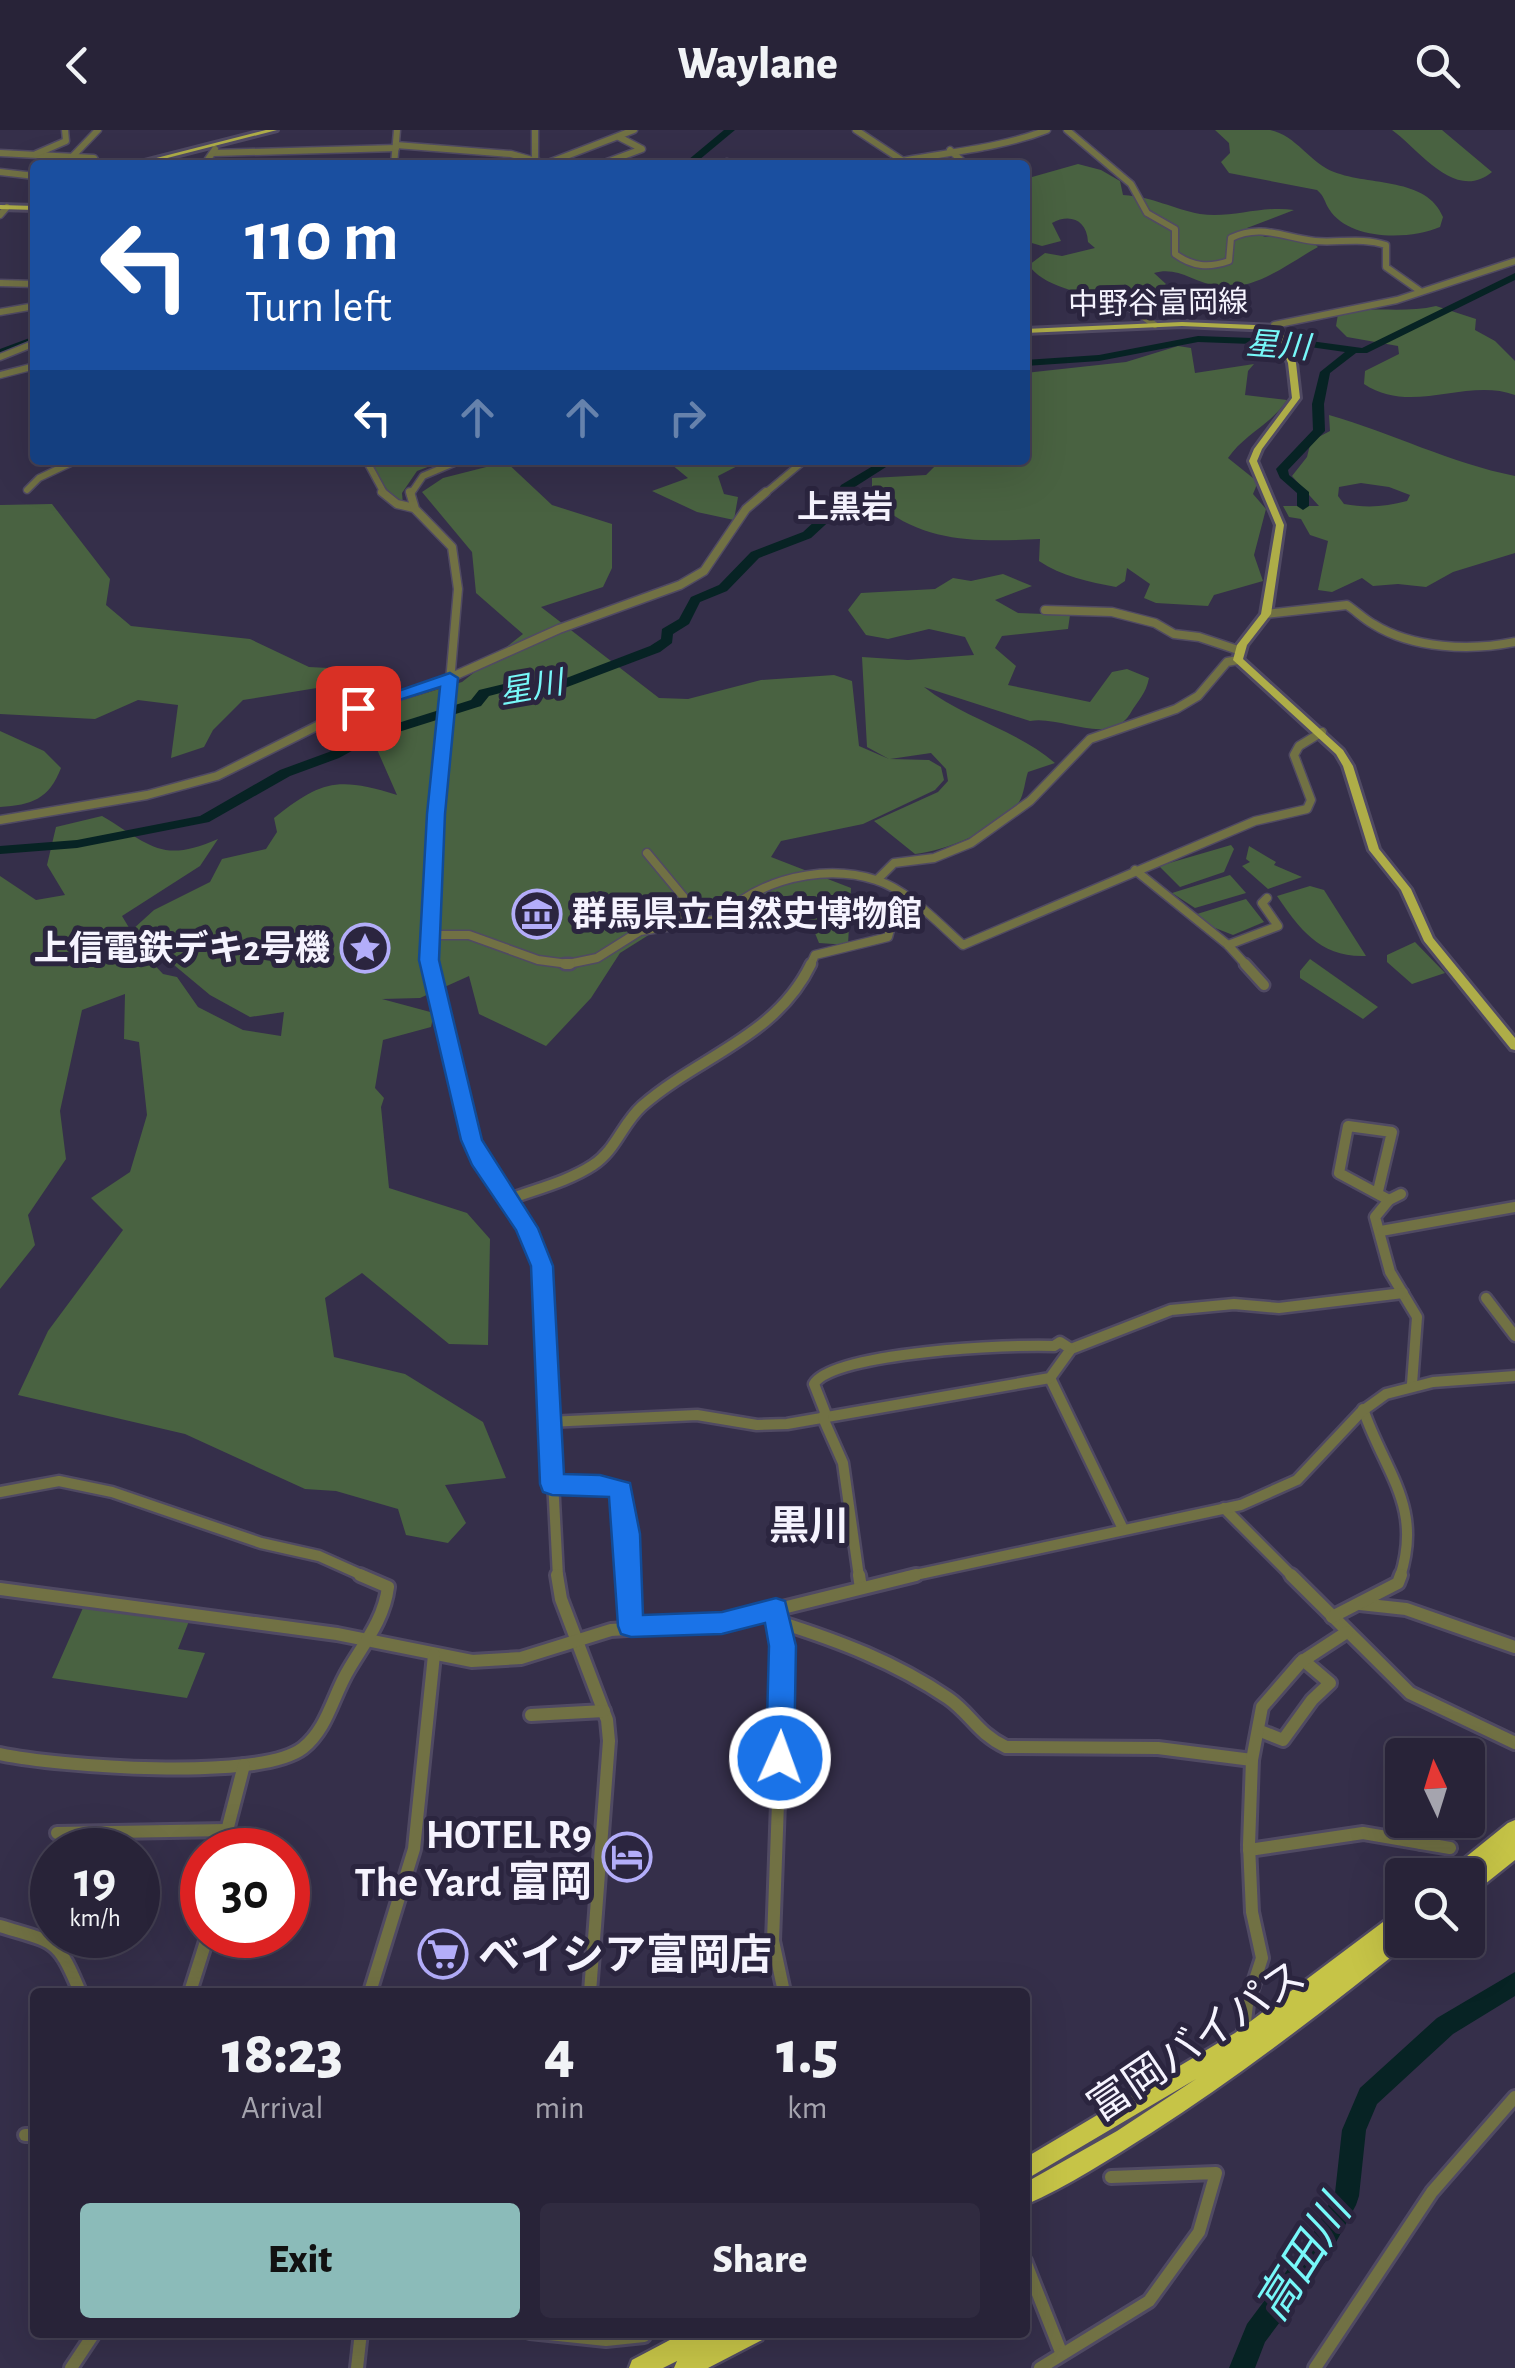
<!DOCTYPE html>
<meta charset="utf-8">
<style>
:root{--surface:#282338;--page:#302b40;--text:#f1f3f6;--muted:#a5a4ae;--line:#444053;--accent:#8bbbb9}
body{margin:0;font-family:"Alegreya Sans","Noto Sans JP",sans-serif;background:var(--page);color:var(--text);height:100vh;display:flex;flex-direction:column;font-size:38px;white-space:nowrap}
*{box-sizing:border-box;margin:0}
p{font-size:32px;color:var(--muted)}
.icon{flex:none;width:55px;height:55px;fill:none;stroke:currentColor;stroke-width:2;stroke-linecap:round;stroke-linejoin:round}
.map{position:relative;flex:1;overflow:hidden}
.panel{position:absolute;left:30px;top:1858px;width:1000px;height:350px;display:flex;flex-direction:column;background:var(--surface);border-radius:10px;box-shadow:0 10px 40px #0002,0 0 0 2px var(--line)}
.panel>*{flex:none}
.top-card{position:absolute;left:30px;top:30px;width:1000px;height:305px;border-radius:10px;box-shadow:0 10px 40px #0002,0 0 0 2px var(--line);background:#1a4fa0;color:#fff;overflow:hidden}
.needle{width:65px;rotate:356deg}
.fabs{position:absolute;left:1385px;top:1608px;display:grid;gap:20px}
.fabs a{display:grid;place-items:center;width:100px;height:100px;border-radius:10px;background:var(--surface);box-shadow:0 10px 40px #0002,0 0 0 2px var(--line);font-size:50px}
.speed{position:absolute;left:30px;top:1698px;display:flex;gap:20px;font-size:50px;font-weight:700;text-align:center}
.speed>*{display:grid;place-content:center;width:130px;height:130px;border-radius:50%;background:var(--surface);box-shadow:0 10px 40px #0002,0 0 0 2px var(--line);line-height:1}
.speed small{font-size:25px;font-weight:400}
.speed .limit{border:15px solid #d22;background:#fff;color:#111}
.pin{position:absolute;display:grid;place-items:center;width:85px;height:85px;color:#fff;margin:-42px;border-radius:20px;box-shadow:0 5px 15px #0006}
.me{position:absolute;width:110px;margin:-55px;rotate:2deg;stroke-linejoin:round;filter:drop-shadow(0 0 8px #0008)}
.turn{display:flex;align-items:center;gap:35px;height:210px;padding:0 50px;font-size:45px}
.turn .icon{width:130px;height:130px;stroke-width:2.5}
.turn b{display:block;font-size:70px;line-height:85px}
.lanes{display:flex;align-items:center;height:95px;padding:0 50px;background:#0003;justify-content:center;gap:50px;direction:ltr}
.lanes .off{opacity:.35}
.eta{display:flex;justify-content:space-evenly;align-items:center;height:170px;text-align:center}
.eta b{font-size:60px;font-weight:800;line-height:70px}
.action{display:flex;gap:20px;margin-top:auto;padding:20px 50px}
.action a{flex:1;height:115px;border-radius:10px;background:var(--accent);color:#111;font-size:40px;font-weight:800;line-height:115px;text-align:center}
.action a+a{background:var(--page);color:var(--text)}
header{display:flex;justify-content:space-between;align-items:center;height:130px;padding:0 50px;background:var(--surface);font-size:45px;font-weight:800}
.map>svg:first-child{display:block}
</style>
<header><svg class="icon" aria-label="back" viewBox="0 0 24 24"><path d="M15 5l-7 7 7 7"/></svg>Waylane<svg class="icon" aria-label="search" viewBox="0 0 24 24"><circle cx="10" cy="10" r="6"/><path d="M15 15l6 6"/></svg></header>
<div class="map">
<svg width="1515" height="2238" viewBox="0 0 1515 2238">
<rect width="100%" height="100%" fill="#352f4a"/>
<g fill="#496241" fill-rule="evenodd">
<path d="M1215,0c17,0 38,0 55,0 26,5 41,34 64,42 36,14 93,5 109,45l-3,10c-30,13 -91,14 -111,-18 -5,-8 -4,-12 -12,-19l-88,-17 -8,-11 9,-9 -1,-10z"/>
<path d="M1392,0h50l50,42c-37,31 -74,-24 -100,-42z"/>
<path d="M1078,34l23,6 19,11 3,14c31,2 50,14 77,19 31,5 62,-9 94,-4l-47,18 18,9 41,-1 12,11c-31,17 -65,46 -102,39 -22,-4 -39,-20 -62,-13l12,11c-24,27 -121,10 -137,-19l16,-12 17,3 33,-8 -7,-6c-1,-22 -18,-29 -36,-19l9,18 -19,5 -17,-5v-62z"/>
<path d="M1436,176l40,13 -1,11 20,11 20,20v34c-49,-18 -103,21 -151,-11l1,-13 34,-17 -1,-8 -51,-9 -11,-11 2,-12c32,-9 65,0 98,-8z"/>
<path d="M1178,216l13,2 4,25 59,-9 -6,7 -3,24 42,5c-15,24 -43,34 -59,58l30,24 -5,12 13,15 -12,46 9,26 -49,14 -6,11 -52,-3 -12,-5 6,-14 -23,-16 -2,13 -9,6c-27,-5 -55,-11 -77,-26l1,-22c-62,3 -121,5 -168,-41v-20l54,-3 15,-15h84v-87l101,-11z"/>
<path d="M1329,285c63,18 121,48 186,61v77l-62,19 -27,15 -28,-3 -25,2 -11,-8 -30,14 -14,-2 10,-49 -18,-6 -9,-16 -12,-2 -6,-11h36l-27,-30 15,-19 4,-16 19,-10zM1361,353l28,4 21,8 -3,6c-22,6 -41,7 -63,3l-6,-8 1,-9z"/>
<polygon points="421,330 446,330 417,341 402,363 403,374 387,363 369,338"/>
<polygon points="666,330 749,330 718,346 724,364 738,367 734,390 697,382 652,361 688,348"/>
<path d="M506,332l46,43 60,19v44l-9,19 -62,20 118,91 29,1 73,-19 73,-5 18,6 7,65 30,13 -22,-12 -5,-90 46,3 66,-5 -9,-18 -36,-8 -41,10 -22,-4 -18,-25 13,-17 74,-4 18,-11 18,3 32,-7 29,12 -37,14 23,13 52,2 -2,14 -66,7 -7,12 21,18 -8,19 82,17 22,-30 15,-3 22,9c-3,16 -11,22 -19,36 -21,33 -69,1 -100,7l-106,-34c39,31 93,43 131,76l-27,9c-3,8 -4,23 -9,30 -17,26 -74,49 -104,52l-41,-33 64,-29 10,-11 -2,-12 -15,-16 -41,6 39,1 12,7 3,13 -9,10 -72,34 -82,17 -10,16 80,31 -3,57 -29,-2 -20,-49 -88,15 -40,12 -51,32 -29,45 -45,48 -67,-32 -10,-38 -49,22 -38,1 52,14 -3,14 -48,13 -8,48 9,10 -3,9 8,81 78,25 23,26 -2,106 -39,-1 -87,-71 -37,25 9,59 71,17 78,48 23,56 -61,7 21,38 -18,20 -42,-8 -8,-26 -62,-18 -31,-2 -120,-55 -167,-39 30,-64 75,-101 -32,-32 39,-26 17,-57 -8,-73 -15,-3 1,-45 -43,16 -22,101 6,48 -38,56 7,30 -35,44v-413l36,24 29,-5 -18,-30 9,-38 46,-11c49,29 59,48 116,23l-18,27 -78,50 24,40 17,18 14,3 21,30 45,23 38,6 3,-24 -34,5 -40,-22 -78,-65 22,-20 56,-28 12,-23 44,-10 11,-17 -3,-14c48,-38 64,-41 123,-23l-36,-82 101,-31 61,-48 -47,-41 -4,-41 -50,-60 21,-14z"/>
<polygon points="52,374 110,449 106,475 131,496 250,509 309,537 348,539 323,557 243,570 213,600 204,617 171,628 178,575 138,570 95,589 0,584 0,375"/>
<path d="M0,601l44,20 17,17c-12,31 -29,37 -61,39z"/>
<polygon points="1231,715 1234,719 1224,742 1180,757 1159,736"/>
<polygon points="1249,716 1276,732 1274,735 1302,747 1268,759 1242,736 1250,732 1246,729"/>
<polygon points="1230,745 1246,763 1195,778 1172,763"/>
<path d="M1310,756l14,4 42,66c-45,2 -66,-26 -89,-60z"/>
<polygon points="1246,769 1264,792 1233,805 1210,796 1197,784"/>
<polygon points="1415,812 1445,843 1412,854 1387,832 1387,825"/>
<polygon points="1310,829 1378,877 1363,889 1300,848 1300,841"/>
<polygon points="86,1471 191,1486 178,1519 205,1523 187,1568 52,1548"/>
</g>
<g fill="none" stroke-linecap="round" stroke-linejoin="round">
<g fill="#072324" fill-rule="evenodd">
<polygon points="724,0 735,0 693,35 682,35"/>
<polygon points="1515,143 1515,150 1367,223 1356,223 1330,243 1324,274 1325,301 1288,340 1289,345 1309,362 1309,376 1303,380 1297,376 1297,363 1280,348 1276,339 1313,300 1312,274 1320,242 1345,222 1303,216 1198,212 1099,231 1025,236 1025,230 1099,225 1198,206 1303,210 1362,218"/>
<polygon points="35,206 35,213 0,226 0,219"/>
<polygon points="883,330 897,330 850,360 837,384 811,408 759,428 727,461 700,472 689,494 673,504 672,513 660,522 554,562 508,561 489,566 481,576 370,611 339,628 290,646 209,692 77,718 0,724 0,716 77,710 200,686 280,640 329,622 360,605 471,570 479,560 508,553 548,555 650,516 661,509 662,499 679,489 691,467 719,455 751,422 803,402 828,379 841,355"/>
<polygon points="1515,1842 1515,1866 1453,1904 1377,1974 1366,2000 1359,2066 1356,2075 1327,2129 1265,2212 1255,2238 1229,2238 1247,2194 1309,2111 1335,2063 1342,2000 1360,1958 1437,1888"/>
</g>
<g stroke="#504a63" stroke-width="9">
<g id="minor-far3">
<polyline points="535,0 535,28"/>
<polyline points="856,0 903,31"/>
<path d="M1067,0l64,54 16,29 28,16v25c18,13 34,14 54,7l2,-23c30,-15 54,0 84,3 25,2 47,-4 71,4v22l34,24"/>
<polyline points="396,15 511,24 546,34"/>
<polyline points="950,20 966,35"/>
<polyline points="0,23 94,28 98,35"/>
<polyline points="214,23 396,18"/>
<polyline points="36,24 66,11 65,0"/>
<polyline points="71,28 98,0"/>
<polyline points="727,32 731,35"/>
<polyline points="204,35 215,19"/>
<polyline points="394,35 397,0"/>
<polyline points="543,35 634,0"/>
<polyline points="599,35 642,19 619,7"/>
<path d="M881,35c55,-12 114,-15 166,-35"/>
<polyline points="0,42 35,46"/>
<polyline points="0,85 7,77"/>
<polyline points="0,153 35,154"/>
<polyline points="1080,164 1126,175 1155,195"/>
<polyline points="0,182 35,176"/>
<polyline points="1274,195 1397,170 1515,131"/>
<polyline points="0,227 35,213"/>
<polyline points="0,245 35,236"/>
<polyline points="366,330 385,365"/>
<polyline points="27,360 39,348 77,330"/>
<polyline points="410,365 423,346 461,330"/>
<polyline points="763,365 805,330"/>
</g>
</g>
<g stroke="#504a63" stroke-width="11">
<g id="minor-far2">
<polyline points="382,362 397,374 414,378"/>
<polyline points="410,362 415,379 452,417 458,459 428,805 431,836"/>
<polyline points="1045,480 1112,482 1155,493 1174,504 1199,507 1238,520"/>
<path d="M1266,484l81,-9c9,6 17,14 26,19 40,25 98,27 142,18"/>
<polyline points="0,690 147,665 217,646 337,586 436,554 559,499 680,455 704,441 746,379 766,362"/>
<polyline points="647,723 686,770 678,796"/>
<polyline points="1135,740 1228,815 1247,836"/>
<polyline points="877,750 894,733 934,728 971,713 1030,671 1090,609 1176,579 1198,566 1227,532 1238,530"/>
<path d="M428,805h41l69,25 30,4 29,-6 43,-27 94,-14 7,-6 1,-11c38,-25 90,-34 134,-20 32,10 62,43 87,65l292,-124 52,-12 4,-9 -17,-45 5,-9 23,-14"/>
<polyline points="1228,815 1278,796 1262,773 1267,768"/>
<polyline points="810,836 815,825 888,807 899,766"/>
</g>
</g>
<g stroke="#504a63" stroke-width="15">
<g id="minor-far1">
<polyline points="431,834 471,1010 527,1104 542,1137 558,1447"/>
<polyline points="565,834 570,834"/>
<polyline points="1245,834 1264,855"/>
<polyline points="1378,1061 1392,1002 1348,996 1339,1043 1389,1070"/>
<polyline points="1401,1064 1389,1070 1375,1087 1390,1142 1417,1187 1412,1254"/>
<path d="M507,1070c29,-11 60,-18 86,-35 23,-15 29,-41 49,-59 57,-50 134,-69 169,-142"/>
<polyline points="1381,1101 1515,1077"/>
<polyline points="1486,1168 1515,1206"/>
<polyline points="1050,1248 1123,1399"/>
<path d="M1363,1279c22,64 60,97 37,168"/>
<polyline points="548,1292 697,1285 757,1295 787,1294 1050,1248 1071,1219 1171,1180 1234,1174 1279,1178 1403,1163"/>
<polyline points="552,1354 601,1355 621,1360 629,1447"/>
<polyline points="0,1362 59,1351 112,1362 261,1413 319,1426 366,1447"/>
<polyline points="1224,1378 1293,1447"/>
<path d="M859,1447l-16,-114 -20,-45 2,-6 -11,-28c19,-32 199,-40 240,-38l6,-4 11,7"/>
<polyline points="906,1447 1241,1375 1297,1350 1361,1282 1386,1264 1433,1252 1515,1246"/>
</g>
</g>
<g stroke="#504a63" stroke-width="18">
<g id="minor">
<polyline points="557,1445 561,1469 607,1590 609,1611 590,1862"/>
<polyline points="629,1445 631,1496"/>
<polyline points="859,1445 861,1458"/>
<polyline points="1291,1445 1410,1563 1515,1613"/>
<polyline points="0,1459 337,1504 472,1531 521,1528 611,1500 722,1493 916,1445"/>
<polyline points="1360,1474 1406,1479 1515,1517"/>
<polyline points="778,1485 782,1562 773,1811 784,1862"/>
<polyline points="1332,1487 1398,1453 1401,1445"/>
<path d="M779,1492c60,19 116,40 169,76 23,16 29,35 58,49l152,1 94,12"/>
<polyline points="531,1585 604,1581"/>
<polyline points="1258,1600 1283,1610 1312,1570 1330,1553 1303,1530"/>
<path d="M0,1624c56,12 259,28 303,-6 25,-20 30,-53 46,-79 16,-27 35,-50 39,-82l-28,-12"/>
<polyline points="1413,1690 1421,1713"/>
<polyline points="57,1703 226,1700"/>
<polyline points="222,1720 244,1635"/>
<polyline points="1249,1720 1363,1703 1450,1718"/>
<path d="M0,1796c55,17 57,11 80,66"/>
<polyline points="190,1862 208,1805"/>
<polyline points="370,1862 414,1719 434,1525"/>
<polyline points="1243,1909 1247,1874 1262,1828 1252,1782 1249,1715 1252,1630 1262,1577 1301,1532 1347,1502"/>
<polyline points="25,2005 35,2005"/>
<polyline points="1025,2131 1061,2222"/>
<polyline points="530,2202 606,2210 644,2206"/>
<polyline points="71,2238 95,2202"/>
<polyline points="357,2238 361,2202"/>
<polyline points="1040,2238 1149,2171 1199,2102 1216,2043 1111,2047"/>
<polyline points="1315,2238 1432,2062 1515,1967"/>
</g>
</g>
<g stroke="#504a63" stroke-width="6">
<g id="major">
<polygon points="266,0 277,0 140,35 129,35"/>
<polygon points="0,75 35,76 35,80 0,79"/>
<polygon points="1182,192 1277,196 1281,198 1296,233 1300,268 1262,319 1257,331 1284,395 1271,484 1247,515 1243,529 1343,620 1353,636 1379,719 1411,759 1433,808 1515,908 1515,920 1511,919 1424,811 1401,760 1369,720 1343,636 1336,624 1233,530 1237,515 1261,484 1276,395 1249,331 1254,319 1292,268 1288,233 1274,200 1182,196 1025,203 1025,199"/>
</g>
</g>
<g stroke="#504a63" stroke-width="5">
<g id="highway">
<polygon points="1515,1690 1515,1730 1475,1762 1468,1765 1468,1745 1448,1745 1451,1739 1508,1693"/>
<path d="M1402,1780v30h8l-1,3c-84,67 -168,132 -258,190 -40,25 -82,53 -126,72v-22l92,-52 79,-52 -171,101v-22l210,-125 160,-120z"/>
<polygon points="685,2202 720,2202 717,2210 730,2202 765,2202 762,2210 708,2238 674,2238 677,2231 663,2238 629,2238 632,2230"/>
</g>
</g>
<use href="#minor-far3" stroke="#717144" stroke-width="6"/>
<use href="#minor-far2" stroke="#717144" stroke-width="8"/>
<use href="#minor-far1" stroke="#717144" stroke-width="10"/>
<use href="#minor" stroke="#717144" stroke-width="12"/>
<use href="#major" fill="#aead48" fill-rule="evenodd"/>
<use href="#highway" fill="#c6c447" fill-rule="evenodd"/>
</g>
<polygon fill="#1a73e8" stroke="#114b97" stroke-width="2.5" points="450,543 458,548 445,684 439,830 482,1010 538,1098 553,1136 564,1344 600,1345 630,1353 640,1404 643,1485 722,1482 776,1468 785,1471 796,1516 794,1628 790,1636 780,1640 770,1636 766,1628 769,1516 765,1493 722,1504 631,1507 621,1504 618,1496 609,1367 552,1365 543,1362 540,1354 531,1136 516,1100 472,1035 461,1010 419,830 427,684 440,557 358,583 349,578"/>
<defs>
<g id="museum-ring" transform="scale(2.5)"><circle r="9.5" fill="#2b253f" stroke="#b3adf9" stroke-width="1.5"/><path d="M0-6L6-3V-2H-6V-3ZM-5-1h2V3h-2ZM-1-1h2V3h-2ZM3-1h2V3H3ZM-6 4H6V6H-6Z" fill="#b3adf9"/></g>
<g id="sight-ring" transform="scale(2.5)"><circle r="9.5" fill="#2b253f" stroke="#b3adf9" stroke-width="1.5"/><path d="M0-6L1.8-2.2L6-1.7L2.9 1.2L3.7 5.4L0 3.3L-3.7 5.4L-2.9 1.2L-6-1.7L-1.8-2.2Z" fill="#b3adf9"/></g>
<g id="hotel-ring" transform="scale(2.5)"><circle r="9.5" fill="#2b253f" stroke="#b3adf9" stroke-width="1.5"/><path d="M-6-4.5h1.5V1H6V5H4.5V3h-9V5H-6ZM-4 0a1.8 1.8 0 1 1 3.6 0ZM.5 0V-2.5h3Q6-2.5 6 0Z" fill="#b3adf9"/></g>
<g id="supermarket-ring" transform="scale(2.5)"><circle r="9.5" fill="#2b253f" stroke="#b3adf9" stroke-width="1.5"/><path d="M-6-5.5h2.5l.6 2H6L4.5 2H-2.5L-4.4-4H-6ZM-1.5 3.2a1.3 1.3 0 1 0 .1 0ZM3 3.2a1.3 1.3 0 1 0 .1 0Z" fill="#b3adf9"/></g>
</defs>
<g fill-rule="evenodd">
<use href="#museum-ring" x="537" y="784"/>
<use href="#sight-ring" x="365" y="818"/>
<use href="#hotel-ring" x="627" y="1727"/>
<use href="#supermarket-ring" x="443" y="1824"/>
</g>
<g text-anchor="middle" stroke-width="10" stroke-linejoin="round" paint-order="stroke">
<g font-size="30" fill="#f5f3fe" stroke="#2b253f">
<text transform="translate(1158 173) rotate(-1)" y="10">中野谷富岡線</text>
</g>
<g font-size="32" font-style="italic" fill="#77f8f9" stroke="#2b253f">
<text transform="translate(1278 215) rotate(4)" y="11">星川</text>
<text transform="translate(531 557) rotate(-10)" y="11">星川</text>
</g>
<g font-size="32" font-weight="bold" fill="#f5f3fe" stroke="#2b253f">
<text x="845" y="388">上黒岩</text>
</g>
<g font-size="35" font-weight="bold" fill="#f5f3fe" stroke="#2b253f" text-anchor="start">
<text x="572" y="796">群馬県立自然史博物館</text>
<text x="330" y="830" text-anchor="end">上信電鉄デキ2号機</text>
</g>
<g font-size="40" font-weight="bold" fill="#f5f3fe" stroke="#2b253f">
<text x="809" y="1409">黒川</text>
</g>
<g font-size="42" font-weight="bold" fill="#f5f3fe" stroke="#2b253f" text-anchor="end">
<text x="592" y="1718">HOTEL R9<tspan x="592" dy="48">The Yard 富岡</tspan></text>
<text x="478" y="1839" text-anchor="start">ベイシア富岡店</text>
</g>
<g font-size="42" fill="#f5f3fe" stroke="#2b253f">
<text transform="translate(1196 1910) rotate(-34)" y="15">富岡バイパス</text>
</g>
<g font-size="45" font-style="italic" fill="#77f8f9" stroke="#2b253f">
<text transform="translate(1302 2128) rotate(-58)" y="16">高田川</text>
</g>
</g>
</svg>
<div class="fabs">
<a><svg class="needle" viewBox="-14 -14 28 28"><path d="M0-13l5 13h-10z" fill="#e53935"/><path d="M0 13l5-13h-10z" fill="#a5a4ae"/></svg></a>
<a><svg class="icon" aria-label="search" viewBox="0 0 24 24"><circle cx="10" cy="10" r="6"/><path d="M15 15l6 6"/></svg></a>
</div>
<div class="speed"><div>19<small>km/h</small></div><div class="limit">30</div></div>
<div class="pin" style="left:358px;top:578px;background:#d93025"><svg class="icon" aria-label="arrive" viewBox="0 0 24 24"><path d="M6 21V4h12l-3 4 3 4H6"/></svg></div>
<svg class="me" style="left:780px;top:1628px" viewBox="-20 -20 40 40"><circle r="17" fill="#1a73e8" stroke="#fff" stroke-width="3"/><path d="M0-11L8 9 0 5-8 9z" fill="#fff"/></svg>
<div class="top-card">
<div class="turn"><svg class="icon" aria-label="left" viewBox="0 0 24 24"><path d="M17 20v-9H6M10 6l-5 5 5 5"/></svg><div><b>110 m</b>Turn left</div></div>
<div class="lanes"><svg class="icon" aria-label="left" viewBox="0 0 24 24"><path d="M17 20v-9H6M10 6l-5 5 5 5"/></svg><svg class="icon off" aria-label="ahead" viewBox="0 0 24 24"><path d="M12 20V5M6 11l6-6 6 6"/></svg><svg class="icon off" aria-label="ahead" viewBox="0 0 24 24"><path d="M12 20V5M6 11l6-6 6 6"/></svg><svg class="icon off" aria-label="right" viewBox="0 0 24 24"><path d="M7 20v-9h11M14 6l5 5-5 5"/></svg></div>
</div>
<section class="panel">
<div class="eta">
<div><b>18:23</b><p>Arrival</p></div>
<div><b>4</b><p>min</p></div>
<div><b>1.5</b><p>km</p></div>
</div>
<div class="action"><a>Exit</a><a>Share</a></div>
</section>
</div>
